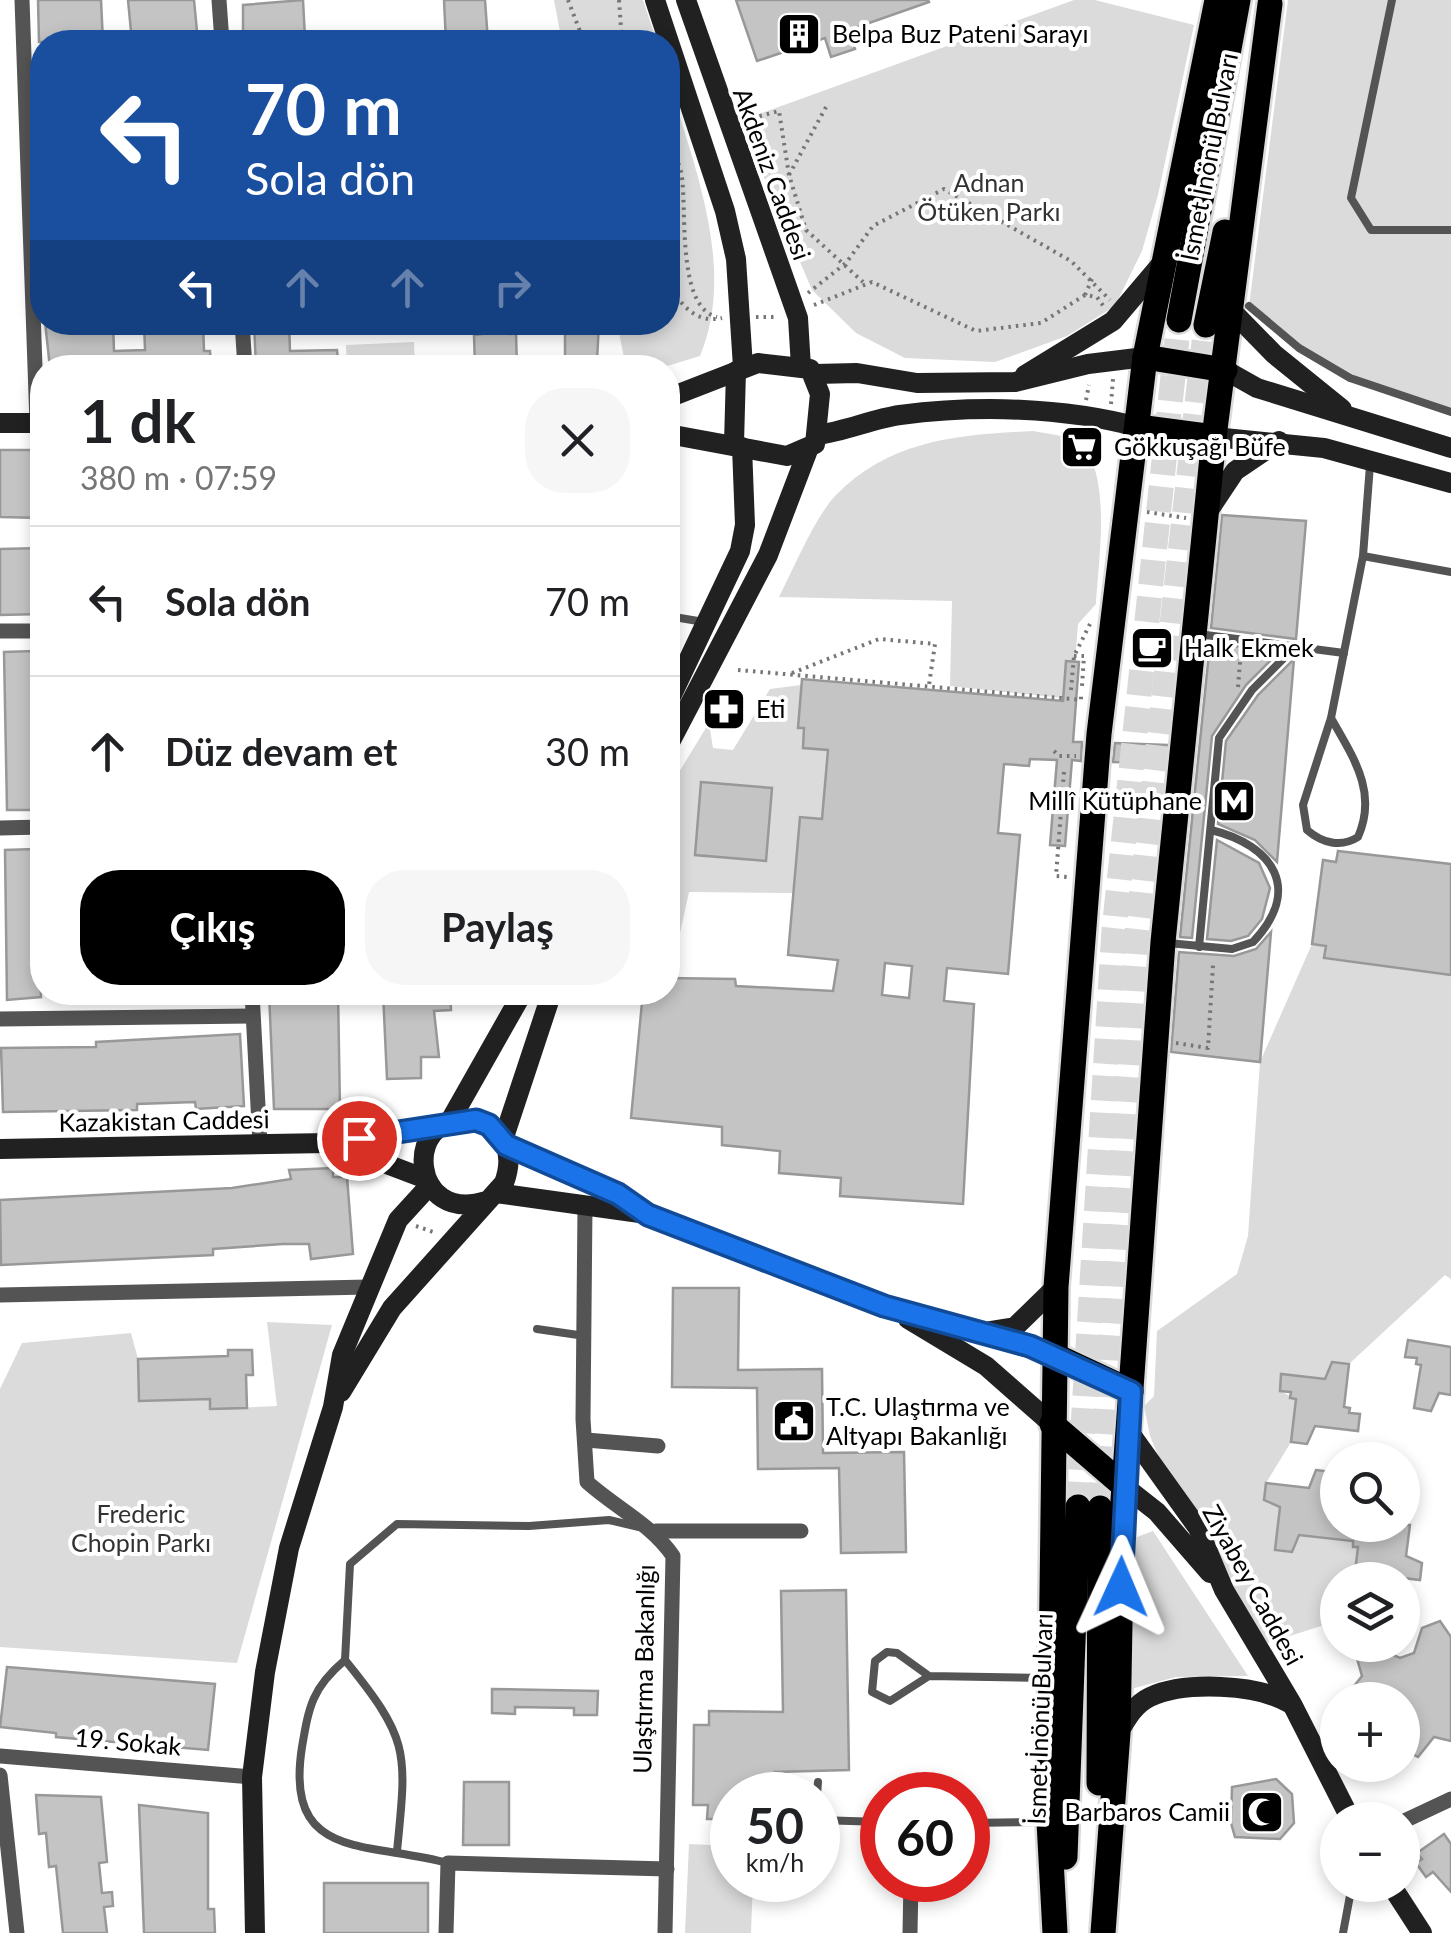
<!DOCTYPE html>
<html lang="tr">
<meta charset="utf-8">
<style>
:root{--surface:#fff;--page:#f6f6f6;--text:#202124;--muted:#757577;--line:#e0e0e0;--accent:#000}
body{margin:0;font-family:Lato,sans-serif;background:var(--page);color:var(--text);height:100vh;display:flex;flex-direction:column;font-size:38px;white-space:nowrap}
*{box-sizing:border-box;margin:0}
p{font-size:32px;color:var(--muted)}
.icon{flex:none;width:55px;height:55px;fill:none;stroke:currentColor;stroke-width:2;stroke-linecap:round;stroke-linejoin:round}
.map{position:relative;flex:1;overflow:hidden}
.side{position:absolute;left:30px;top:355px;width:650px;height:650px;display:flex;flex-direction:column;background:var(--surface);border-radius:40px;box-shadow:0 5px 15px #0003}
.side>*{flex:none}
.banner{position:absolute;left:30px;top:30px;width:650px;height:305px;border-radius:40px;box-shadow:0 5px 15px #0003;background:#1a4fa0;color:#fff;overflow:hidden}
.tools{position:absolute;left:1320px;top:1442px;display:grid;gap:20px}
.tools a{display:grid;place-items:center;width:100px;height:100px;border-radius:50%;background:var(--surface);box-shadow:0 5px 15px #0003;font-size:50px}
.speed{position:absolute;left:710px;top:1772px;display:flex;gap:20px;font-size:50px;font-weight:700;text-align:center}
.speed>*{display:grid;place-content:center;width:130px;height:130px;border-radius:50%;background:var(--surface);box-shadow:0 5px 15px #0003;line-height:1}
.speed small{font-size:25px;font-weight:400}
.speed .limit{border:15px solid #d22;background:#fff;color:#111}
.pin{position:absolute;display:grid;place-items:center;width:85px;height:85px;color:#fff;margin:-42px;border:5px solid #fff;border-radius:50%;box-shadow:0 2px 10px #0007}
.me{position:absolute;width:110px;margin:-55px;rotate:1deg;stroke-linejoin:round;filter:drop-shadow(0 0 8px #0008)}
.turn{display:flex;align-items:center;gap:35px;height:210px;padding:0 50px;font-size:45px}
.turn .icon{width:130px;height:130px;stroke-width:2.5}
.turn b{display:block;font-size:70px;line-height:85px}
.lanes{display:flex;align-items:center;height:95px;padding:0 50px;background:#0003;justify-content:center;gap:50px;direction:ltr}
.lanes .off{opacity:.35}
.round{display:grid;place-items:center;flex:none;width:105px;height:105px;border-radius:40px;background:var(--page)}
.summary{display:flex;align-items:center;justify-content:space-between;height:170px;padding:0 50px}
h1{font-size:60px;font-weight:700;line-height:75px}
.action{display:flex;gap:20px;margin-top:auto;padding:20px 50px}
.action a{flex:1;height:115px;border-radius:40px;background:var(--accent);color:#fff;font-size:40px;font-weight:700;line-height:115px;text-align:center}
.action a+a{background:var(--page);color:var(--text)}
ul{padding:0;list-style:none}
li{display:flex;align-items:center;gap:30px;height:150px;padding:0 50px;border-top:2px solid var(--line)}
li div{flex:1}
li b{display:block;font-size:38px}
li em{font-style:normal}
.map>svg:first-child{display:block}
</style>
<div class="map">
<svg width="1451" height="1933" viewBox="0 0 1451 1933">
<rect width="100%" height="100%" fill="#fff"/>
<g fill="#dbdbdb">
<polygon points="554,0 643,0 657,42 562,42"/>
<polygon points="1074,0 1095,0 1194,25 1158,195 1142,251 1115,306 1067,336 995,362 905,358 856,333 812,290 740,121"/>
<polygon points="1288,0 1451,0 1451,412 1350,378 1299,348 1249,306"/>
<path d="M668,78c25,86 69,189 32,278l-36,11h-38l-9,-44 51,-1z"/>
<polygon points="414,342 415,367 347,367 346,345"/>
<path d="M1033,431c14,3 35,4 46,12 34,29 19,120 17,161l-18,20 -6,75 -122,-13 2,-85 -173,-4c15,-29 35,-78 56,-101 56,-57 123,-61 198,-65z"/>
<polygon points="801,685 798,727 804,728 803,747 841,751 843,821 801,817 794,893 689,892 680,933 668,932 668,790 709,723 713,748 733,750 770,689"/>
<polygon points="1312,944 1326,946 1324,959 1451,975 1451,1279 1445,1275 1349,1364 1333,1362 1325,1379 1281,1375 1280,1391 1296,1399 1291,1442 1266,1483 1264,1499 1280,1507 1275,1550 1291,1552 1299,1535 1353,1541 1353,1547 1358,1547 1354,1580 1338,1580 1337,1621 1255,1647 1213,1587 1150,1436 1144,1406 1154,1396 1157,1331 1237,1274 1248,1236 1260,1062"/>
<polygon points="267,1322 332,1325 237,1663 0,1647 0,1389 22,1343 131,1333 138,1359 140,1401 210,1399 211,1409 277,1406"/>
<polygon points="1153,1531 1248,1676 1176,1677 1127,1690 1132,1539"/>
<polygon points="689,1844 732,1846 732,1880 753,1880 751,1933 685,1933"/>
</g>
<g fill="#c4c4c4" stroke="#989898" stroke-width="2.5" fill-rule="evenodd">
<polygon points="38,0 101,0 103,42 39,42"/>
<polygon points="128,0 194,0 198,42 132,42"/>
<polygon points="303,0 305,38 243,40 243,5"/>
<polygon points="444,0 485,0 488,42 446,42"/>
<polygon points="736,0 928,0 929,2 849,30 855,49 831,57 825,38 757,61"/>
<polygon points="45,322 113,322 114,351 145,350 144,322 203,322 204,351 210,351 211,368 50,368"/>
<polygon points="254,322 289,322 290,351 337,350 339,368 256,368"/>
<polygon points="483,322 510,322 510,334 516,333 517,368 475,368 474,335 483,334"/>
<polygon points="565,322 599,322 597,361 565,361"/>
<polygon points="0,450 42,450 42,518 0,517"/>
<polygon points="1222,515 1306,521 1296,639 1211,628"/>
<polygon points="42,548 42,614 0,615 0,549"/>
<polygon points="1210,643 1279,652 1246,685 1212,736 1192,938 1180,937"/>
<polygon points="34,651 37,810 7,810 4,652"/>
<polygon points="1294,659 1277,862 1255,840 1218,824 1226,741 1258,695"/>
<path d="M1066,661l13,1 -6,80h9l-1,19 -9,-1 -7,86 -15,-1 7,-85 -27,-1 -1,7 -25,-2 -6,69 22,2 -12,139 -61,-6 -3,33 30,3 -11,200 -123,-8 1,-18 -62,-5 1,-22 -58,-6v-18l-91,-9 12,-126h25v-14l67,1 1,7 97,5 5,-31 -50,-5 12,-138 22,2 6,-69 -25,-2 1,-20h-6l4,-49 261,22zM885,963l27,3 -3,32 -27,-3z"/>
<polygon points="1115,743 1167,745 1165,763 1113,762"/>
<polygon points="701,782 772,788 766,861 695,855"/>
<polygon points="1217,840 1259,863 1270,888 1262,919 1248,936 1231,941 1207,939"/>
<polygon points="35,849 41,997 7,1000 5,850"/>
<polygon points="1338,851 1451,864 1451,975 1324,958 1326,946 1312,944 1323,860 1336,862"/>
<polygon points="1271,932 1260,1062 1171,1052 1179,952 1234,956 1256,949"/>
<polygon points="269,992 338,992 340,1109 274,1109"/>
<polygon points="383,992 450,992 451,1010 434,1011 439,1057 421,1057 421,1078 387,1079"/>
<polygon points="240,1034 244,1106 196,1109 195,1102 137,1104 137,1110 3,1112 1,1048 96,1047 96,1042"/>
<polygon points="333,1168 333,1177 347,1177 353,1254 311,1259 309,1244 283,1244 213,1249 213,1255 1,1265 0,1200 232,1188 291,1179 289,1170"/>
<polygon points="673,1288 739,1288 738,1370 822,1369 823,1453 904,1452 906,1552 841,1553 839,1468 758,1469 757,1388 672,1387"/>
<polygon points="1408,1340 1451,1347 1451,1395 1439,1393 1431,1411 1414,1408 1421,1365 1416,1364 1417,1358 1405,1357"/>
<polygon points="228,1350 252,1350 253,1375 246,1375 247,1408 210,1409 210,1399 139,1401 138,1359 228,1356"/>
<polygon points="1332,1362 1349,1364 1344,1407 1350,1408 1349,1413 1360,1414 1358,1431 1315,1426 1307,1444 1291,1442 1296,1399 1290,1398 1291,1392 1280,1391 1281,1374 1325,1379"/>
<polygon points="1316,1470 1333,1472 1328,1515 1334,1516 1338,1525 1410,1525 1406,1556 1422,1563 1420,1580 1378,1575 1377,1580 1354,1580 1358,1547 1353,1547 1353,1541 1299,1535 1292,1552 1275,1550 1280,1507 1264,1500 1266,1483 1309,1488"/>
<polygon points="846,1590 849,1770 775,1772 775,1795 732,1795 732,1819 707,1819 708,1805 693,1805 694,1725 709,1725 709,1711 783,1712 781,1591"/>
<polygon points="1440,1621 1451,1637 1451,1741 1434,1737 1418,1757 1402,1749 1402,1700 1343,1700 1362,1676 1356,1655 1370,1645 1400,1658 1414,1653 1422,1628"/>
<polygon points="7,1667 215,1684 208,1750 56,1737 56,1733 0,1727"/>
<polygon points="492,1689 598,1691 597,1715 574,1715 574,1708 515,1707 515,1714 492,1713"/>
<polygon points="1276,1779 1292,1794 1294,1823 1280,1839 1235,1837 1231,1823 1232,1787"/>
<polygon points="464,1782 509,1782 509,1845 463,1845"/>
<polygon points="36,1795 101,1797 107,1862 99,1863 102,1893 112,1892 113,1906 104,1907 107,1933 63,1933 56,1866 49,1867 46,1833 39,1834"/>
<polygon points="139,1805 208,1813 208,1909 214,1909 215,1933 144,1933"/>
<polygon points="1444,1834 1451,1844 1451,1892 1433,1872 1426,1877 1416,1863 1422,1859 1417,1853"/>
<rect x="324" y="1883" width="104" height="50"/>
</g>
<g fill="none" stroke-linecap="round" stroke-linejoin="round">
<g stroke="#d9d9d9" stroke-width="25" stroke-dasharray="25 12" stroke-linecap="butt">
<polyline points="1078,1507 1114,930 1179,320"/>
<polyline points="1100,1508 1137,932 1206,325"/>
</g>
<g stroke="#dbdbdb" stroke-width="30">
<g id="primary">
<polyline points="1179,320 1238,0"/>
<polyline points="1206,325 1225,232"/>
<polyline points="1145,357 1225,370"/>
<polyline points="1138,427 1214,437"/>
<polyline points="1056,1356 1131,1391"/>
<polyline points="1052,1424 1124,1486"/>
<polyline points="1099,1783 1100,1508"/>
<polyline points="1065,1857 1078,1507"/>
<polyline points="1055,1933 1049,1822 1056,1287 1099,734 1145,357 1217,0"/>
<polyline points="1103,1933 1118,1733 1122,1514 1163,942 1214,437 1270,4"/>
</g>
</g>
<g stroke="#767676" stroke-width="4" stroke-dasharray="2.5 5" stroke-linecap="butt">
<polyline points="568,0 584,42"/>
<polyline points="619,0 622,42"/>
<polyline points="745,120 779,111 789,175 806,230 863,282"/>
<path d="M668,143c4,9 11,19 13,29 7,31 -6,135 36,145"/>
<polyline points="789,175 826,107"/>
<path d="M668,284c13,20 27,40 54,34"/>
<polyline points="808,293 846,263 873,226 944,189 1071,261 1110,300"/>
<polyline points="1085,295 1092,279"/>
<polyline points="814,305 872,282 976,331 1041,323 1085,295 1097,297 1104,307"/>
<polyline points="756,317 777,317"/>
<polyline points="1086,400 1089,385"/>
<polyline points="1111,404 1113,379"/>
<polyline points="1147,512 1186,518"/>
<polyline points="1074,656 1084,656 1082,686"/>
<polyline points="738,670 1072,699 1081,700 1081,696"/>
<polyline points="792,673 879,639 935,644 929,685"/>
<polyline points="1238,687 1241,651"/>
<polyline points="1071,690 1074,656 1090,624"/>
<polyline points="1054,751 1059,756 1076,756"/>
<polyline points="1064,772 1056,876 1067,877"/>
<polyline points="1176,1043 1208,1048 1213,965"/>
<polyline points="416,1226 436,1233"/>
</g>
<g stroke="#545454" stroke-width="8">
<polyline points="1392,0 1351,198 1371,230 1451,230"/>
<polyline points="1249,306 1299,348 1350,378 1451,412"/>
<polyline points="1370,465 1363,556 1451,572"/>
<polyline points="668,616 704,622"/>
<polyline points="1198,634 1344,653"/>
<path d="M1331,718c22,39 47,74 27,119 -17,11 -36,6 -51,-7l-4,-25 28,-87 32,-162"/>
<path d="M1168,943l64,6 21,-7c50,-53 20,-97 -42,-112"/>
<polyline points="1199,947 1219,738 1252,690 1296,646"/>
<polyline points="537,1329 585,1336"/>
<path d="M345,1660c-33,28 -36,46 -43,87 -18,115 66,94 146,116"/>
<polyline points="929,1676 890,1701 872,1692 875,1661 887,1652 897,1653 929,1676 1047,1678"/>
<polyline points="817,1795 818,1782"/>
<polyline points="818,1820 882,1822"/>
<polyline points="968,1823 1044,1822"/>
<path d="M397,1851c10,-100 13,-111 -52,-191l5,-96 47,-40 132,2 80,-6 30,7"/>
<polyline points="1343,1933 1352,1885"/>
</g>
<g stroke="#545454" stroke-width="15">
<polyline points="22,0 37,423"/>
<polyline points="219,0 222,42"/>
<polyline points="242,322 245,368"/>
<polyline points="0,631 42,631"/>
<polyline points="0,828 42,827"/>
<polyline points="252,992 260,1144"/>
<polyline points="0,1019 252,1016"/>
<path d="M585,1206l-2,213 4,63c29,26 64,42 86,74l-8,377"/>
<polyline points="0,1295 368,1287"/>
<polyline points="586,1440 658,1446"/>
<polyline points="656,1531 801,1531"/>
<polyline points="0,1756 252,1777"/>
<polyline points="0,1775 17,1933"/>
<polyline points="1402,1822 1451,1799"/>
<polyline points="446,1933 448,1863 667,1869"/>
<polyline points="910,1933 911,1880"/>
</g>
<g stroke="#212121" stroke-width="20">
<polyline points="655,0 725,211 736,259 743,367"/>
<polyline points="686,0 798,318 801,367"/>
<polyline points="1229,308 1274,354 1342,409"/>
<polyline points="1225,370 1257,388 1451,448"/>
<polyline points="815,374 857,373 917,383 1015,382 1088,364 1145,357"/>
<polyline points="1025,375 1113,321 1163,262"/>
<polyline points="668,398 758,363 810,369 820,394 815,444 787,456 668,434"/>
<polyline points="0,423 42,423"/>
<path d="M817,435c29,-4 55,-16 83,-20 77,-10 163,-8 238,12"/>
<polyline points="1214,437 1324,448 1451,483"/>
<polyline points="734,443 736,371"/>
<polyline points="1209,510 1235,471 1279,441"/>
<polyline points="668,703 740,551 745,525 742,447"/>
<polyline points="668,746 768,555 808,450"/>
<polyline points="450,1121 523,992"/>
<polyline points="503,1140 552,992"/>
<polyline points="331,1143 426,1179"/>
<polyline points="506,1145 618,1194 649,1215 884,1306 1056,1356"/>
<polyline points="0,1149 329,1143 438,1128"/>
<polyline points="496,1193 647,1214"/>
<polyline points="908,1319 986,1366 1052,1424"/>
<polyline points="990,1331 1015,1327 1056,1287"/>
<path d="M341,1392l51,-84 112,-125c7,-19 7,-37 -8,-52 -7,-8 -17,-12 -28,-12 -66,-3 -57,106 18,82"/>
<polyline points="1130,1433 1198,1528 1224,1590 1292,1704 1351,1820"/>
<polyline points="1124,1486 1157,1512 1210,1573"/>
<path d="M1119,1732c8,-14 16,-28 31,-35 35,-16 107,-13 139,6"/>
<polyline points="1391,1885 1422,1933"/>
<polyline points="255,1933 252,1777 265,1672 289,1548 333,1407 342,1355 398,1220 430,1185"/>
</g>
<use href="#primary" stroke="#000" stroke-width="25"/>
</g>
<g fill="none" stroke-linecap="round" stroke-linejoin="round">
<g stroke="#114b97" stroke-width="25">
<polyline id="route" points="359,1138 476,1120 489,1125 506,1145 618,1194 648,1215 884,1306 1030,1346 1131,1392 1121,1587"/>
</g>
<use href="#route" stroke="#1a73e8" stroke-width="18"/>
</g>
<defs>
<g id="building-square" transform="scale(2.25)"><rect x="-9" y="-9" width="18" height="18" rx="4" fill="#000" stroke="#fff"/><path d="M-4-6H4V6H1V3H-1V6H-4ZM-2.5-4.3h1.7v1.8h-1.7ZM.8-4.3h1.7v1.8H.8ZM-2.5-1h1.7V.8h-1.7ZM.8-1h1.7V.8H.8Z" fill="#fff"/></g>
<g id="supermarket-square" transform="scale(2.25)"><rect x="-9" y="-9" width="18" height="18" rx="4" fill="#000" stroke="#fff"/><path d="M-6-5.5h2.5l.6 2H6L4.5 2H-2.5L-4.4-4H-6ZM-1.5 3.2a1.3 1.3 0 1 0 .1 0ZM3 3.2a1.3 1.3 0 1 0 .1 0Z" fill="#fff"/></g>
<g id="cafe-square" transform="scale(2.25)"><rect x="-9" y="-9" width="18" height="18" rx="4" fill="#000" stroke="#fff"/><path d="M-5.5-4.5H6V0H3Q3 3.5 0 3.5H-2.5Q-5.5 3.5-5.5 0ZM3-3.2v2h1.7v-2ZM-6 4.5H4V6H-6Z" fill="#fff"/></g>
<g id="pharmacy-square" transform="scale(2.25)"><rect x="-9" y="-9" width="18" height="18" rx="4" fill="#000" stroke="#fff"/><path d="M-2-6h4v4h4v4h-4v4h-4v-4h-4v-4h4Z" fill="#fff"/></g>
<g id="metro-square" transform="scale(2.25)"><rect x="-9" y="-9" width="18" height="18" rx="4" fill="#000" stroke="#fff"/><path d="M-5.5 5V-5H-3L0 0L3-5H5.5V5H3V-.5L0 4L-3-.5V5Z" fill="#fff"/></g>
<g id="civic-square" transform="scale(2.25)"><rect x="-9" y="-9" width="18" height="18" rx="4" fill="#000" stroke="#fff"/><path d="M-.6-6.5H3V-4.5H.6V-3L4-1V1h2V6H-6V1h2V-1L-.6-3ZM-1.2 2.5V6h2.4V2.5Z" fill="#fff"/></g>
<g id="mosque-square" transform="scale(2.25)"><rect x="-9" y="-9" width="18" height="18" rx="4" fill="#000" stroke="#fff"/><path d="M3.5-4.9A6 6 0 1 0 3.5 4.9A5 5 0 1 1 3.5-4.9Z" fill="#fff"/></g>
</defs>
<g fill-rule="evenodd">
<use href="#building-square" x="799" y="34"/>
<use href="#supermarket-square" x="1082" y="447"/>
<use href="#cafe-square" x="1152" y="648"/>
<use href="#pharmacy-square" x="724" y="709"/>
<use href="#metro-square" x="1234" y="801"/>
<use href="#civic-square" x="794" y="1421"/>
<use href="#mosque-square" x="1262" y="1812"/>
</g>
<g text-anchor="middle" stroke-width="8" stroke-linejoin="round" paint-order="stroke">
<g font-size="25" fill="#000" stroke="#fff" text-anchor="start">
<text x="832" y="43">Belpa Buz Pateni Sarayı</text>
<text x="1114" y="456">Gökkuşağı Büfe</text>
<text x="1184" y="657">Halk Ekmek</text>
<text x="756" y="718">Eti</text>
<text x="1202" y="810" text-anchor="end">Millî Kütüphane</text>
<text x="826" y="1416">T.C. Ulaştırma ve<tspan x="826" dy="29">Altyapı Bakanlığı</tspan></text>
<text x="1230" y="1821" text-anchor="end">Barbaros Camii</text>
</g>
<g font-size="25" fill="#000" stroke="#fff">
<text transform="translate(1209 157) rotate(-79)" y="9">İsmet İnönü Bulvarı</text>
<text transform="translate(772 174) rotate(70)" y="9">Akdeniz Caddesi</text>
<text transform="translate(164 1121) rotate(-1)" y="9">Kazakistan Caddesi</text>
<text transform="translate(1253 1585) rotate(61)" y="9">Ziyabey Caddesi</text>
<text transform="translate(644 1669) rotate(-89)" y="9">Ulaştırma Bakanlığı</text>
<text transform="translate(1040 1719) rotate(-88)" y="9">İsmet İnönü Bulvarı</text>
<text transform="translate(128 1742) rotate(5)" y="9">19. Sokak</text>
</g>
<g font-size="25" fill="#323232" stroke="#fff">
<text x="989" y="192">Adnan<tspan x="989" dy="29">Ötüken Parkı</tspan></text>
<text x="141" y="1523">Frederic<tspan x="141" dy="29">Chopin Parkı</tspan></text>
</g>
</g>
</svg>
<div class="tools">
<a><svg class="icon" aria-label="search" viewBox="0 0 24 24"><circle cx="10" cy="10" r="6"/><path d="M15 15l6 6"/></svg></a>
<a><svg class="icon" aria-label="layers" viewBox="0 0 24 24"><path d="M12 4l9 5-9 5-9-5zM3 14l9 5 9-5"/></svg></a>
<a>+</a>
<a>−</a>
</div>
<div class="speed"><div>50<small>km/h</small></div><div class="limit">60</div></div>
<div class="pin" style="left:359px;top:1138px;background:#d93025"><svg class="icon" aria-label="arrive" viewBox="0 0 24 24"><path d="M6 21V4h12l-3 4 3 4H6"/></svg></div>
<svg class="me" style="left:1121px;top:1587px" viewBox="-20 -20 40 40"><path d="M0-17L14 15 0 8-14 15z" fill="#1a73e8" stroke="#fff" stroke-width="4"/></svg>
<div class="banner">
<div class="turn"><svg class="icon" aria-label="left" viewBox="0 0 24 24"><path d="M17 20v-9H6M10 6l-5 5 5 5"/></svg><div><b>70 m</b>Sola dön</div></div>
<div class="lanes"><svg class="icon" aria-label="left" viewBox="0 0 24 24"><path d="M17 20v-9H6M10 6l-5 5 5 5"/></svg><svg class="icon off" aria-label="ahead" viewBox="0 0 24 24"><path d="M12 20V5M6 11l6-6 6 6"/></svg><svg class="icon off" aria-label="ahead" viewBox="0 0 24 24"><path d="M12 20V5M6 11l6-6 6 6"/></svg><svg class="icon off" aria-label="right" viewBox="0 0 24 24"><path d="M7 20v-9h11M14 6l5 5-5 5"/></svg></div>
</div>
<section class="side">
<div class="summary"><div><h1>1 dk</h1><p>380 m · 07:59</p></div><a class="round"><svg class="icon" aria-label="close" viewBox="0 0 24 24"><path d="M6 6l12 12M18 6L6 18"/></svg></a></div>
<ul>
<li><svg class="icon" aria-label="left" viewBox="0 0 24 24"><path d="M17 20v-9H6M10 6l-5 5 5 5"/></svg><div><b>Sola dön</b></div><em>70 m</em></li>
<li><svg class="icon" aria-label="ahead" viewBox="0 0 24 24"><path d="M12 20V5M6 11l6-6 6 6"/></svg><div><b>Düz devam et</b></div><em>30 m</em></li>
</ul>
<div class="action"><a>Çıkış</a><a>Paylaş</a></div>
</section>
</div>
